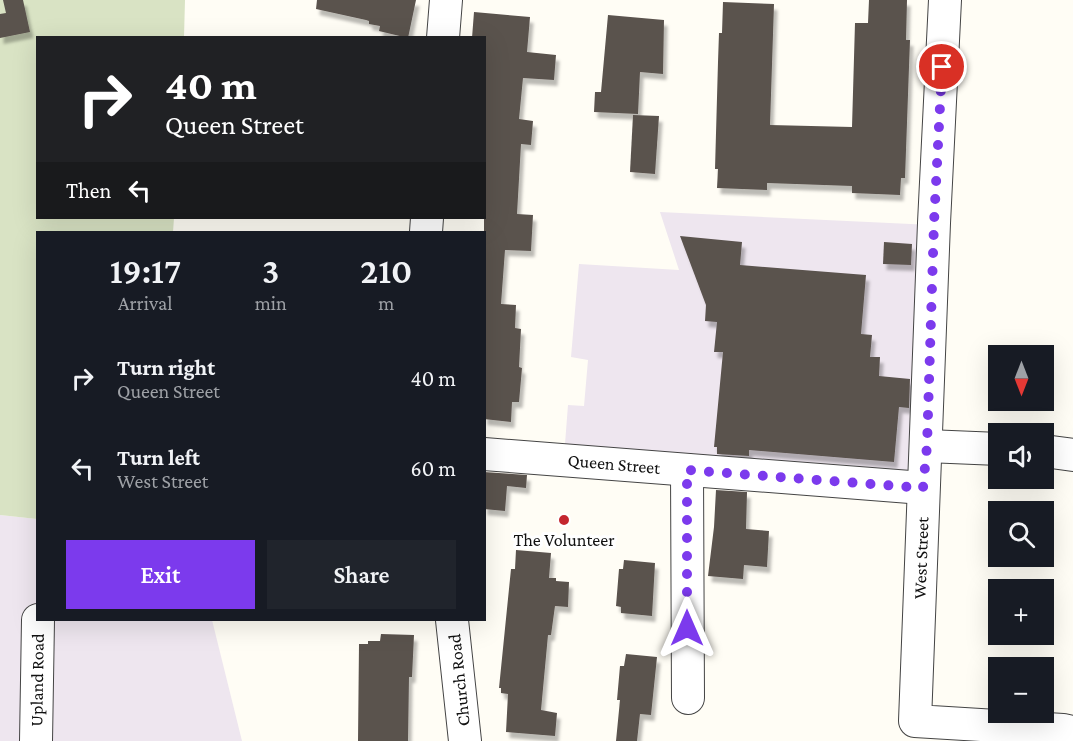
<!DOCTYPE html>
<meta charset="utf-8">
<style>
:root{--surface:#171b24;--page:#20242c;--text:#f1f3f6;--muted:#9ea1a6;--accent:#7c3aed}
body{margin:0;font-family:"Crimson Pro",serif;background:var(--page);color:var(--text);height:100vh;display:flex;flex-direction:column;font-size:22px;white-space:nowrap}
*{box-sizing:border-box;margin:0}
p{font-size:20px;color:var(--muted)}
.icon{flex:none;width:33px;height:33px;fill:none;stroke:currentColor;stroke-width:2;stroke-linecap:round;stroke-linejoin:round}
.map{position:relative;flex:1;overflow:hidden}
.side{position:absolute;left:36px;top:231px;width:450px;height:390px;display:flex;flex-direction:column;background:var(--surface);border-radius:0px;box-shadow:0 6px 24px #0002}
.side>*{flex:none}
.top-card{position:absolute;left:36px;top:36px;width:450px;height:183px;border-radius:0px;box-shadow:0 6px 24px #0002;background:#202124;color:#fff;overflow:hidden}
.needle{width:39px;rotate:180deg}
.controls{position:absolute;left:988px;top:345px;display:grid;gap:12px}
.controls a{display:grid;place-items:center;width:66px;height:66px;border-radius:0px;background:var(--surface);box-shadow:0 6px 24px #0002;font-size:30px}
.pin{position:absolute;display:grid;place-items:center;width:51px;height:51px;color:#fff;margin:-26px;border:3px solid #fff;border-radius:50%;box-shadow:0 2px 6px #0007}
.me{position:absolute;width:66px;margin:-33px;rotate:0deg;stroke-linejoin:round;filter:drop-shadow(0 0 4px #0008)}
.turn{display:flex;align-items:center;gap:21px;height:126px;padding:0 30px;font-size:27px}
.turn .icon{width:78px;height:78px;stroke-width:2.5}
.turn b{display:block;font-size:42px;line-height:51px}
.then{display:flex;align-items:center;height:57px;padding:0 30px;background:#0003;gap:12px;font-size:22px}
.eta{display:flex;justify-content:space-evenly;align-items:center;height:102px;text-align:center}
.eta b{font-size:36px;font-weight:600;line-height:42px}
.button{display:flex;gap:12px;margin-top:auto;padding:12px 30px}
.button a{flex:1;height:69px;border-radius:0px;background:var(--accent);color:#fff;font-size:24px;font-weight:600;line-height:69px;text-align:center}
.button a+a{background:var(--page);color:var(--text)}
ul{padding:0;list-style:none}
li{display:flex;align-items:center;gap:18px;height:90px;padding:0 30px}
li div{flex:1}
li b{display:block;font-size:22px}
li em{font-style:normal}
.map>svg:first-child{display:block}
</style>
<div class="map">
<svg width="1073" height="741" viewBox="0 0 1073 741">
<defs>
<filter id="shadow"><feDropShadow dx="3.5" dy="6" stdDeviation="1.5" flood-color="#0004"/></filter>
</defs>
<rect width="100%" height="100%" fill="#fffdf5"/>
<g fill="#eee6ef">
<polygon points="660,212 932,225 918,482 564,457 568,405 584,406 588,360 571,357 579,264 679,270"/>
<polygon points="0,515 37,519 38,620 212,620 242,741 0,741"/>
</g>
<polygon fill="#d9e3c4" points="0,0 185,0 184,37 38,38 38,218 174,218 173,232 38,232 37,519 0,515"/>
<g fill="#5a524d" filter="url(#shadow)">
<polygon points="3,0 23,0 30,32 0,38 0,14 6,13"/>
<polygon points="317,0 416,0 408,38 379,31 380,26 369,24 369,21 366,20 316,9"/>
<polygon points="869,0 907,0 906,40 910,40 909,67 905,178 901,178 900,195 852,193 852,186 767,183 767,190 717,188 718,169 715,169 718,62 719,33 722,33 723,2 774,4 770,125 852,127 855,23 868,23"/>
<polygon points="474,12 530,17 527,52 556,55 554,80 523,78 519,119 533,121 531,145 521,144 517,214 533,215 531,251 505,250 501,304 516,305 515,328 521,329 519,367 522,368 519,402 512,402 511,422 484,419 484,38 472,38"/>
<polygon points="608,15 664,20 663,74 640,72 638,114 594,112 595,92 601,92"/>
<polygon points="633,115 659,116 655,174 630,172"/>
<polygon points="680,236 742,242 740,265 866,275 861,334 872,335 870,357 880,357 879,376 910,379 909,408 899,407 894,462 749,450 749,456 717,454 717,447 714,447 723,352 714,352 717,322 705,321 706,305"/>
<polygon points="884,242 912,244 911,265 883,264"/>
<polygon points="484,472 527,475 526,488 507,486 505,511 484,509"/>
<polygon points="716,490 747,492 746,529 769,531 767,567 744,565 743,579 708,576 714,527"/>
<polygon points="516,550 551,553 549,578 556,578 556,581 569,582 568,607 555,606 551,635 548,635 541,710 557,713 555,736 506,732 508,694 501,693 501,688 499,688 511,569 515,569"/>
<polygon points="624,560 655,563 652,616 621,613 621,607 616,606 619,569 623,569"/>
<polygon points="381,634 414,635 412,677 409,677 408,741 358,741 359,644 368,644 368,641 380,641"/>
<polygon points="626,654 657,657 651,715 640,714 637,741 616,741 620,700 617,700 620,666 624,666"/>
</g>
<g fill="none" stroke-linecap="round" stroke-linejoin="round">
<g stroke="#444" stroke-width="34">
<g id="minor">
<polyline points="945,0 934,223 915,721 1063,730 1073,732"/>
<polyline points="443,38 446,0"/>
<polyline points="426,232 427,218"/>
<polyline points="927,446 999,449"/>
<polyline points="1044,451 1073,455"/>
<polyline points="484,454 923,488"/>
<polyline points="687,470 688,698"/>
<polyline points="452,620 465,741"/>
<polyline points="36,741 38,620"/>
</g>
</g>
<use href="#minor" stroke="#fff" stroke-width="32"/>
</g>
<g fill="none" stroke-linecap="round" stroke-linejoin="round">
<polyline stroke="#7c3aed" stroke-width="10" stroke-dasharray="0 18" points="687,628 687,470 923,488 927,446 934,223 942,67"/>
</g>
<circle fill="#c4262e" stroke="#fff" stroke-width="2" cx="564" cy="520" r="6"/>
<g text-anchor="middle" stroke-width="6" stroke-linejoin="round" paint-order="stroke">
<g font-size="18" fill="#111" stroke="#fff">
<text transform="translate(614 464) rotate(5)" y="6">Queen Street</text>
<text transform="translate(921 558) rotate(-88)" y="6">West Street</text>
<text transform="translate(37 680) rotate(-89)" y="6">Upland Road</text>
<text transform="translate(459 680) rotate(-96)" y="6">Church Road</text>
</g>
<g font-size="18" fill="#111" stroke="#fff">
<text x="564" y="546">The Volunteer</text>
</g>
</g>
</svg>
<div class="controls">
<a><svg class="needle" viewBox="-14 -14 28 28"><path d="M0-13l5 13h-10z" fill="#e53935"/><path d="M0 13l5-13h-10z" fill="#9ea1a6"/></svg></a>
<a><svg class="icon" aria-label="sound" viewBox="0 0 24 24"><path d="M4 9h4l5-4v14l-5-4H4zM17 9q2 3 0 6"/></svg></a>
<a><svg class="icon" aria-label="search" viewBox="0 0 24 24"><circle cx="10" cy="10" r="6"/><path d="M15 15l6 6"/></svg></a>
<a>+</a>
<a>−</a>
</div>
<div class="pin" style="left:942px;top:67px;background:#d93025"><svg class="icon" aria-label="arrive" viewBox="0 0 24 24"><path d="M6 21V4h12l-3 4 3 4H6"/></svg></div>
<svg class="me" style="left:687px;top:628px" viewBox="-20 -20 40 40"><path d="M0-17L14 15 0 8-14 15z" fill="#7c3aed" stroke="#fff" stroke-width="4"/></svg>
<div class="top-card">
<div class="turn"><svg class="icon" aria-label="right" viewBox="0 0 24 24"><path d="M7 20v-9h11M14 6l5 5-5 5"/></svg><div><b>40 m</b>Queen Street</div></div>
<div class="then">Then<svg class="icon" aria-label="left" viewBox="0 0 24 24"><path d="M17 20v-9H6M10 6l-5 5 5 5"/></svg></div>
</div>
<section class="side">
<div class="eta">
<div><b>19:17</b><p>Arrival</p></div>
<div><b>3</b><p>min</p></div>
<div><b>210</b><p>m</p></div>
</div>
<ul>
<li><svg class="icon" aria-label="right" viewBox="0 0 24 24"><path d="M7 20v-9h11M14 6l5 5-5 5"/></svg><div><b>Turn right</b><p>Queen Street</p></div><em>40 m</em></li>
<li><svg class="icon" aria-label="left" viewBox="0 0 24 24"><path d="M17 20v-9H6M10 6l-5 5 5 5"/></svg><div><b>Turn left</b><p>West Street</p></div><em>60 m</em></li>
</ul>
<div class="button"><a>Exit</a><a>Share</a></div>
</section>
</div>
